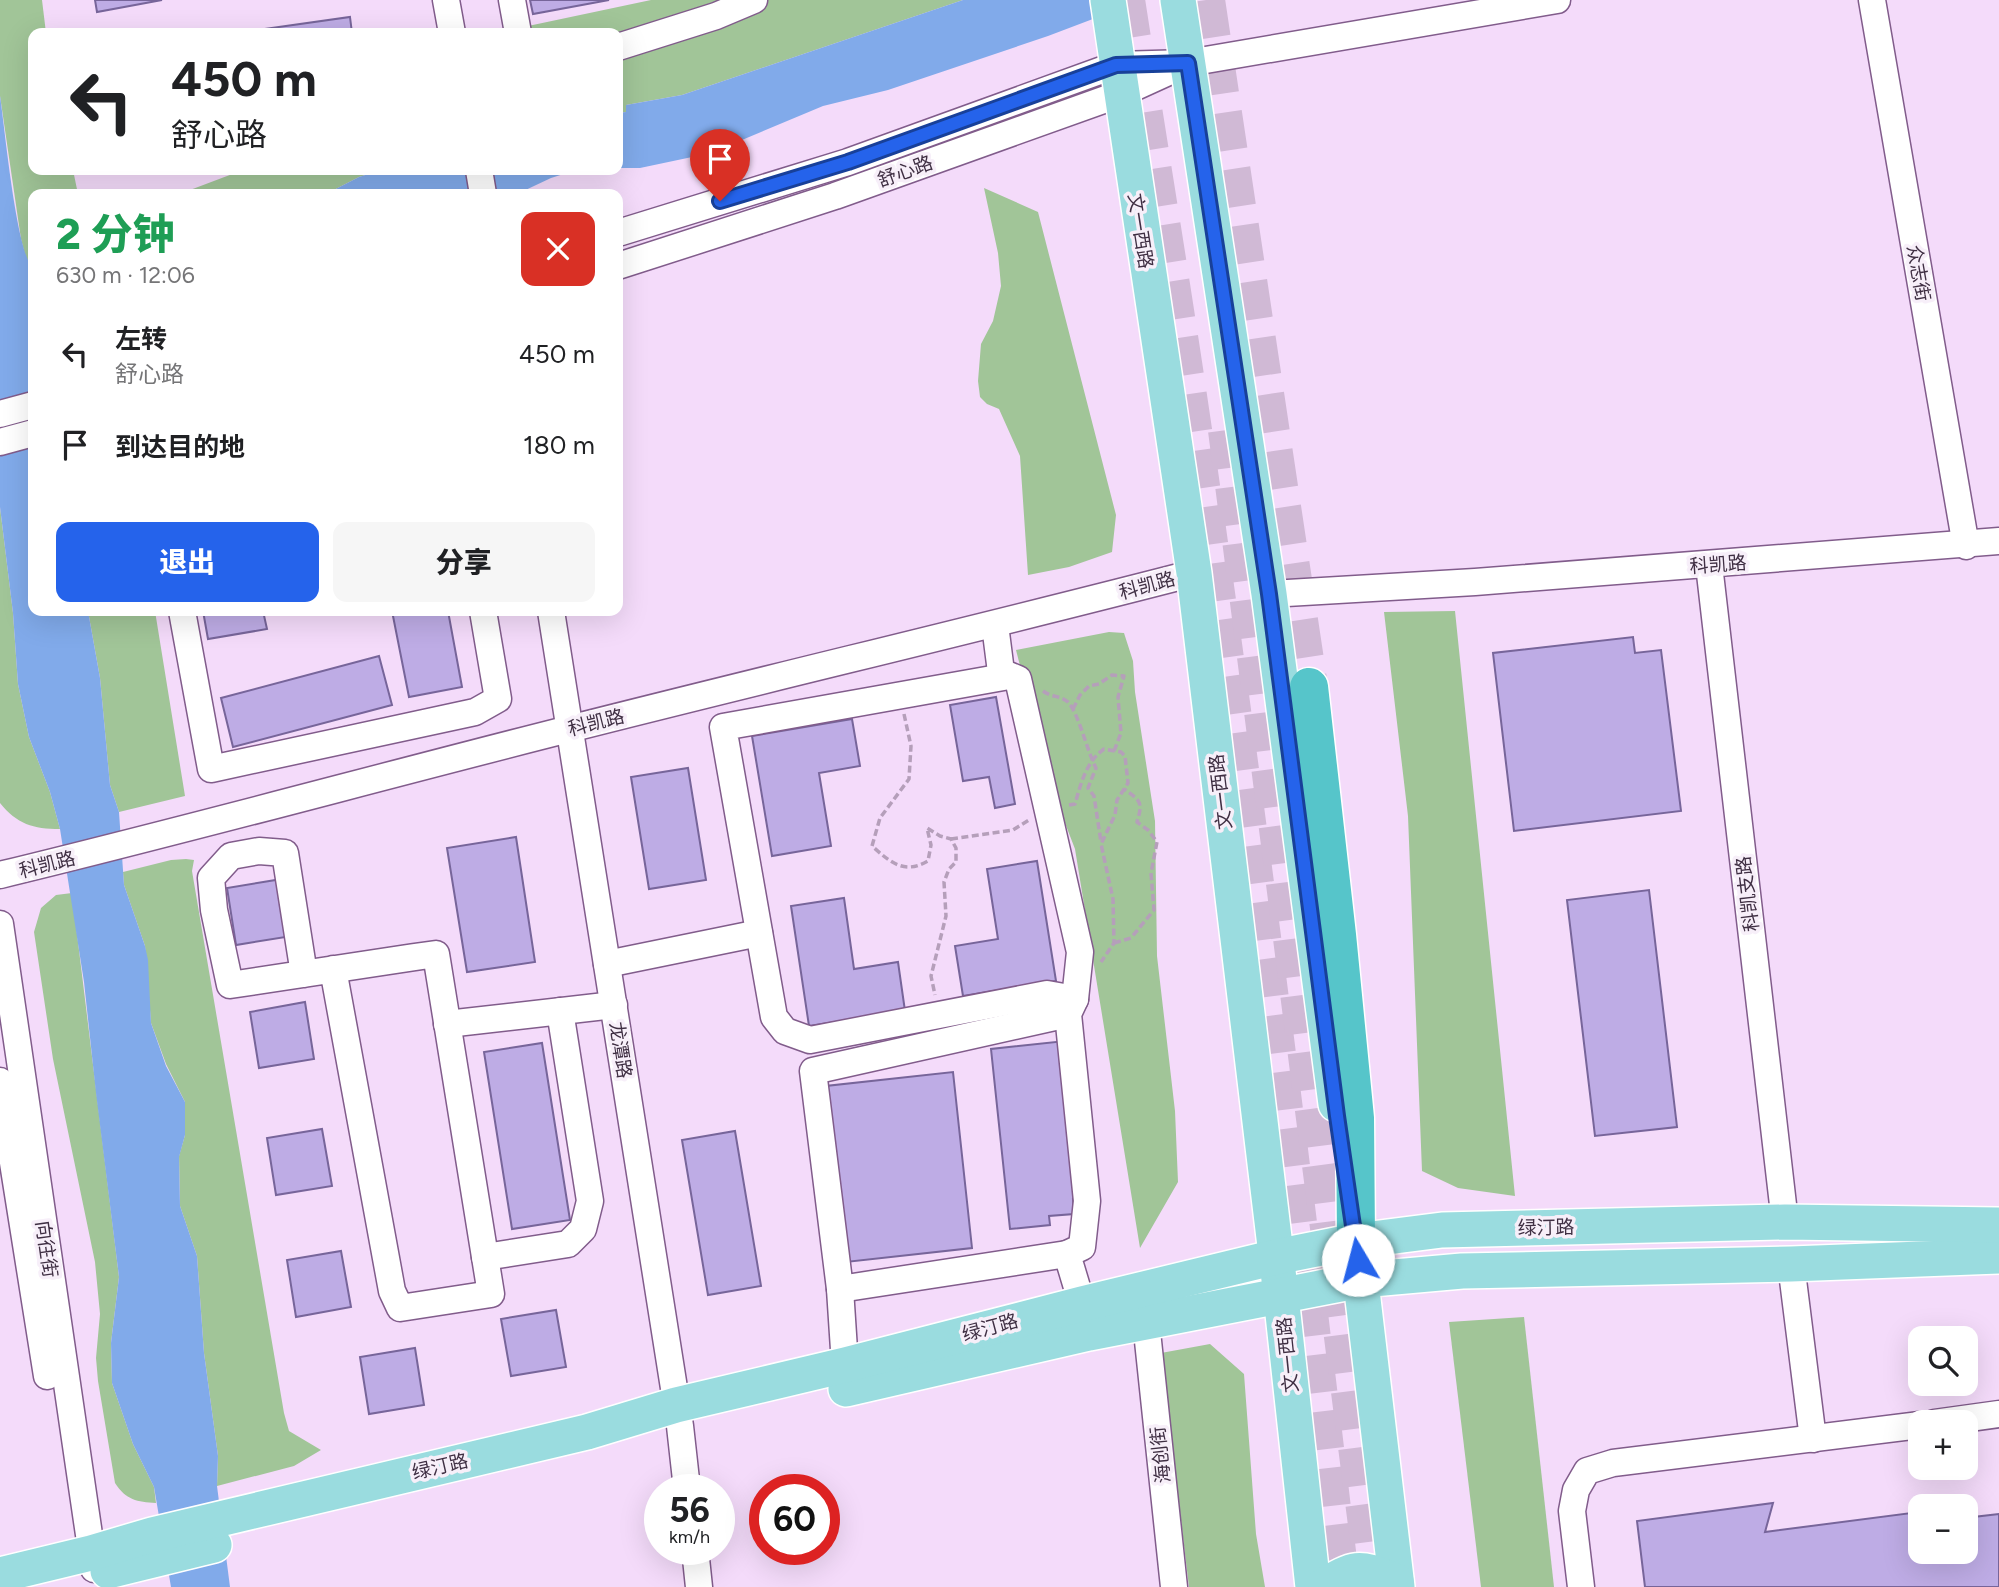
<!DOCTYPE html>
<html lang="zh">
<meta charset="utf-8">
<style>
:root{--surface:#fff;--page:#f6f6f6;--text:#202124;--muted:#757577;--accent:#2563eb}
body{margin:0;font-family:Figtree,"Noto Sans SC",sans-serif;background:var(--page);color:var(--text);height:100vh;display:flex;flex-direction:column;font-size:26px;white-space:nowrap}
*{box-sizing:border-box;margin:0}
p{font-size:23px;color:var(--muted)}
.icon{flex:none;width:38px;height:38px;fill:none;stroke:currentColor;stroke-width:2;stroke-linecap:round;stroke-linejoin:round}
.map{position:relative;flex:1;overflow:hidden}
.side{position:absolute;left:28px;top:189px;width:595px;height:427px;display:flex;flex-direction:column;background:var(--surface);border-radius:14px;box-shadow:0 7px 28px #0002}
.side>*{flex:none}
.top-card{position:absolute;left:28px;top:28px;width:595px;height:147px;border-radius:14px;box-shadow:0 7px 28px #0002;background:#fff;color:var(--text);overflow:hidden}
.buttons{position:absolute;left:1908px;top:1326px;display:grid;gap:14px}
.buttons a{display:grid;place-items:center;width:70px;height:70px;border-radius:14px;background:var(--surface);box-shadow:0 7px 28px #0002;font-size:35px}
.speed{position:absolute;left:644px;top:1474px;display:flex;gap:14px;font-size:35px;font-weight:700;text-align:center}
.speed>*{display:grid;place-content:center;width:91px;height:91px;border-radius:50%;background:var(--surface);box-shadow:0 7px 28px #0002;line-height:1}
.speed small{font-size:18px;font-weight:400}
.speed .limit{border:10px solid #d22;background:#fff;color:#111}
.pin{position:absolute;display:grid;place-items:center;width:60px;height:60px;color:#fff;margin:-72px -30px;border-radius:50% 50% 50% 0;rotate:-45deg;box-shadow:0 0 7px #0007}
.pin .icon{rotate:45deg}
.me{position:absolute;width:77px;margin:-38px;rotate:352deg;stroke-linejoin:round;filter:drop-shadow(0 0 5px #0008)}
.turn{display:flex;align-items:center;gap:24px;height:147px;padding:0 28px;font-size:32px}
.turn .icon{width:91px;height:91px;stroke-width:2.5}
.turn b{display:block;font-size:49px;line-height:60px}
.round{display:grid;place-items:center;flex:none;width:74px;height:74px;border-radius:14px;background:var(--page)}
.overview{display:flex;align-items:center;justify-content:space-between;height:119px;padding:0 28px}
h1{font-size:42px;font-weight:800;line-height:52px;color:#1e9e55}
.action{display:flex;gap:14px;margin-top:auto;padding:14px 28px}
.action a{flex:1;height:80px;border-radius:14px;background:var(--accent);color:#fff;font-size:28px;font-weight:800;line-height:80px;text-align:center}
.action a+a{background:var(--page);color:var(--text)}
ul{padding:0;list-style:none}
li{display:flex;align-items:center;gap:21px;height:91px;padding:0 28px}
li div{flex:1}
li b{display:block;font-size:26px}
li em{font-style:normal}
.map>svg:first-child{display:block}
</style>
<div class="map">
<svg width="1999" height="1587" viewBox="0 0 1999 1587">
<rect width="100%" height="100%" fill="#f4dbfa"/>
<g fill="#a1c598">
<polygon points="0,0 42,0 46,33 33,33 33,170 73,170 78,194 33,194 33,269 27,263 21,239 0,96"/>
<polygon points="651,0 963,0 682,95 626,105 626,112 618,113 618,33 495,33"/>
<polygon points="243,170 381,170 359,177 326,194 168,194 190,190"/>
<polygon points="984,188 1038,212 1116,515 1112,552 1069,567 1028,575 1020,456 999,409 987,404 980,397 978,381 981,344 993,321 1001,286 998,253"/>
<path d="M0,507l13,106 5,71 11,53 21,55 10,37c-27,0 -43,-5 -60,-26z"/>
<polygon points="88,611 155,611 185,796 119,812 110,785 100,678"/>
<polygon points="1455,611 1515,1196 1458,1188 1422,1171 1408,816 1384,612"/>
<polygon points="1109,632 1124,633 1133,661 1135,692 1155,821 1157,956 1175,1111 1178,1182 1140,1248 1075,849 1050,784 1016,650"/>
<polygon points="186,859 194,860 192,871 284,1413 289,1431 321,1450 294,1466 217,1486 218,1456 204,1353 197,1256 180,1206 179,1156 185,1135 185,1102 166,1064 151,1023 145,946 124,885 123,872 171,860"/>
<path d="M72,893l47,384 -8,66 1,40 21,61 21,43 2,16c-19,-1 -30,-3 -41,-20l-17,-102 -2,-23 4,-44 -5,-52 -42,-203 -19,-127 7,-24 15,-13z"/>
<polygon points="1524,1317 1554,1587 1481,1587 1449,1322"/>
<polygon points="1210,1344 1244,1374 1256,1534 1265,1587 1189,1587 1161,1353"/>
</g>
<g fill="#81aaea">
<polygon points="963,0 1143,0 1048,36 888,90 823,106 711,153 640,168 618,168 618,113 626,112 626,105 682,95"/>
<path d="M0,96c5,33 16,154 33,173v342h55l12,67 10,107 9,27 5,73 21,61 3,14 3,63 15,43 19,36v33l-6,22 1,49 17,50 7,97 14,103 -1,30 13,101h-59l-17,-100 -21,-43 -21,-61 -1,-40 8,-66 -23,-184 -12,-111 -24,-153 -10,-37 -21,-55 -11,-53 -5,-71 -13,-106z"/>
<polygon points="381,170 576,170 551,178 517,194 326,194 359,177"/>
</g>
<g fill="#beace5" stroke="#77659a" stroke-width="2">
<polygon points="95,0 162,0 97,12"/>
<polygon points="530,0 609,0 533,14"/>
<polygon points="350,17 352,33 237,33"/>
<polygon points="203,611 263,611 267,629 208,639"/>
<polygon points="392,611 448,611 462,687 409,697"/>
<polygon points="1633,637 1635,653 1661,650 1681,811 1514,831 1493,653"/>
<polygon points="379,656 392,705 233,747 221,698"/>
<polygon points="996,697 1015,804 995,808 989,777 963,781 950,705"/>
<polygon points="852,719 860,766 819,773 831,846 772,856 752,736"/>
<polygon points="688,768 706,880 649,889 631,777"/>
<polygon points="516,837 535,962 467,972 447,848"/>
<polygon points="1037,861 1056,981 963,996 955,946 998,939 987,869"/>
<polygon points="282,879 292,936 236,945 227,888"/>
<polygon points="1649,890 1677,1127 1595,1136 1567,900"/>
<polygon points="844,898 854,969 898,962 905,1011 809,1026 791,906"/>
<polygon points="305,1002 314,1059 259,1068 250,1012"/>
<polygon points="1065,1041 1082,1201 1073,1199 1074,1214 1049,1216 1050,1225 1010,1229 991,1049"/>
<polygon points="542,1043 570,1220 512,1229 484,1052"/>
<polygon points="953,1072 972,1248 846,1262 826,1086"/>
<polygon points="322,1129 332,1186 276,1195 267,1138"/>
<polygon points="735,1131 761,1286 708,1295 682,1140"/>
<polygon points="341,1251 351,1307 296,1317 287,1260"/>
<polygon points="556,1310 566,1367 511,1376 501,1319"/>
<polygon points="415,1348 424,1405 369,1414 360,1357"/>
<polygon points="1773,1503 1765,1532 1911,1513 1913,1525 1920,1524 1920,1552 1965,1552 1965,1518 1999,1514 1999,1587 1645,1587 1637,1521"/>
</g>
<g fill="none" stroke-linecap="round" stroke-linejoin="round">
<g stroke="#d0b9d5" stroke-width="38" stroke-dasharray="38 19" stroke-linecap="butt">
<path d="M1126,0c22,143 46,286 67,430 55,385 104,771 148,1157"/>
<polyline points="1206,0 1309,687"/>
<polyline points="1227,430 1375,1587"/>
</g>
<g stroke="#815c8b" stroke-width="29">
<g id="minor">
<polyline points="446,0 452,33"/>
<polyline points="512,0 518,33"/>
<polyline points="1872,0 1966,546"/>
<polyline points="618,47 716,16 754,0"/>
<polyline points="479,170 483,194"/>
<polyline points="618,233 848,162 1116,65 1188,63 1557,0"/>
<polyline points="618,266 835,196 1120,94 1177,68"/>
<polyline points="0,414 33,405"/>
<polyline points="0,442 33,433"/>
<polyline points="1709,565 1785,1222"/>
<polyline points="1269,594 1475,582 1999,541"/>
<polyline points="182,611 211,769 475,712 498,699 483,611"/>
<polyline points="551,611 680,1426 687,1489"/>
<polyline points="995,625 1001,672 1018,679 1080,952 1075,999 1068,1014 1087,1201 1082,1247 1067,1254 1082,1304"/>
<polyline points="1009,676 723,727 774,1017 785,1031 810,1040 1047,994 1075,999"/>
<path d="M0,875c190,-46 379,-98 569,-146 208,-53 417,-102 625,-156"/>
<polyline points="0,924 94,1569"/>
<polyline points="607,964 759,933"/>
<path d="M304,974l-19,-121 -26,-2 -28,5 -20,22 3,32 16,75c68,-10 137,-21 206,-31l55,340 -91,14 -8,-17 -59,-322"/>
<polyline points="447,1024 614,1005"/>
<polyline points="0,1081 47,1376"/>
<polyline points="485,1257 568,1244 583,1229 590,1201 560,1011"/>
<polyline points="1791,1264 1813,1439"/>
<polyline points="840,1289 813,1071 1068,1014"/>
<polyline points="1146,1322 1174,1587"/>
<polyline points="845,1365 840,1289 1067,1254"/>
<polyline points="1934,1423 1999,1414"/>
<polyline points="695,1549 699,1587"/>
<polyline points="1581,1587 1572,1511 1576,1490 1587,1471 1613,1463 1920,1425"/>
</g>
</g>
<g stroke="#fff" stroke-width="38">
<g id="major">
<polyline points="1108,0 1194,573 1281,1296 1313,1587"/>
<polyline points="1178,0 1269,594 1336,1104"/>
<polyline points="1358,1257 1397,1587"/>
<polyline points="846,1389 1089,1333 1361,1280 1462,1271 1791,1264 1999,1256"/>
<polyline points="108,1571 214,1545"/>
<polyline points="0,1575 91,1553 152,1535 587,1432 676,1405 845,1365 1082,1304 1276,1257 1356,1241 1442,1230 1785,1222 1999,1225"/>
<path d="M1322,1587c36,-22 36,-20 74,-6"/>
</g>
</g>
<g stroke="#fff" stroke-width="41">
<polyline id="highway" points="1309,687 1337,935 1355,1118 1356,1241"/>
</g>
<g stroke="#b59fba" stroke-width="3.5" stroke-dasharray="7 3.5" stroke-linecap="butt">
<path d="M1043,691c8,6 18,5 25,11 11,12 19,49 28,66l-8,20 6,8 7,46"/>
<polyline points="1073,709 1080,695 1089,686 1099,684 1112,675 1124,676 1118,697 1121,733 1114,751"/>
<path d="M904,714l7,32 -2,33 -29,39 -8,28c18,16 32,29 56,15l3,-16 -4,-17 13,8 11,3 5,9v14l-7,7 -5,13 2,34 -15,60 4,19"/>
<path d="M1069,805l6,-1c6,-21 11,-42 29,-55l17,3 4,4 3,27 -11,17 -2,15 -14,29 12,55 1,44 -13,19"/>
<polyline points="951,839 1013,830 1029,820"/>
<path d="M1114,943l17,-5 23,-28 -3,-37 6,-31 -9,-12 -11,-8c6,-20 4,-21 -13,-33"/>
</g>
<use href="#minor" stroke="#fff" stroke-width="26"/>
<use href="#major" stroke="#9adcdf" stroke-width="35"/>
<use href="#highway" stroke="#56c5ca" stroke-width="38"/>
</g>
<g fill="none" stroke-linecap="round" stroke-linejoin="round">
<g stroke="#184099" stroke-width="18">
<polyline id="route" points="720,201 848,162 1116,65 1188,63 1269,594 1337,1116 1358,1260"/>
</g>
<use href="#route" stroke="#2563eb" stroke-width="12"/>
</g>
<g text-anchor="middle" stroke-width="7" stroke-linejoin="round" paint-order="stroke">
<g font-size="19" fill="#3f2f43" stroke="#f7eff9">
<text transform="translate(905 171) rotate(-20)" y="7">舒心路</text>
<text transform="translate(1141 231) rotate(81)" y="7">文一西路</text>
<text transform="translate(1919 273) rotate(80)" y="7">众志街</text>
<text transform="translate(1718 564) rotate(-4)" y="7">科凯路</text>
<text transform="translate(1147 585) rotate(-15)" y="7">科凯路</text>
<text transform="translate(596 722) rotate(-14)" y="7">科凯路</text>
<text transform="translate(1220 792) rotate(-97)" y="7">文一西路</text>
<text transform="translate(47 864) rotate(-14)" y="7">科凯路</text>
<text transform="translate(1747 894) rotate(-97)" y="7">科凯支路</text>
<text transform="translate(621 1050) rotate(81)" y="7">龙潭路</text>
<text transform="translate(1546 1227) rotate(-1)" y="7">绿汀路</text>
<text transform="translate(47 1249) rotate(82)" y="7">向往街</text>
<text transform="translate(990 1327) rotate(-15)" y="7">绿汀路</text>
<text transform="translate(1287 1355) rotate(-96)" y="7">文一西路</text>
<text transform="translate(1160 1455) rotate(-96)" y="7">海创街</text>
<text transform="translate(440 1466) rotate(-13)" y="7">绿汀路</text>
</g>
</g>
</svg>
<div class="buttons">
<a><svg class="icon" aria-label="search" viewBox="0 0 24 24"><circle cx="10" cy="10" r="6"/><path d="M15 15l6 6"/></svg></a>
<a>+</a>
<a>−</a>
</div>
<div class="speed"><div>56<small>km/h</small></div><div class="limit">60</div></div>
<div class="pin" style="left:720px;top:201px;background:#d93025"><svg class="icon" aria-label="arrive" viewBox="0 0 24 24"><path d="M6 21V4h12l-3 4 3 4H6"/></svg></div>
<svg class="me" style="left:1358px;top:1260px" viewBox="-20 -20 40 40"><circle r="19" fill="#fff"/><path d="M0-13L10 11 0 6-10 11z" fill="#2563eb"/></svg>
<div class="top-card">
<div class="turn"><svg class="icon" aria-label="left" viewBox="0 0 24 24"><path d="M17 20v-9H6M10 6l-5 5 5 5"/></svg><div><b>450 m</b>舒心路</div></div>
</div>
<section class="side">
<div class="overview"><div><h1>2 分钟</h1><p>630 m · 12:06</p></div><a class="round" style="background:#d93025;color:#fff"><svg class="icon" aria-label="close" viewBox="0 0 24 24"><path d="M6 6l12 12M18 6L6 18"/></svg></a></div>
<ul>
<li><svg class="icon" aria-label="left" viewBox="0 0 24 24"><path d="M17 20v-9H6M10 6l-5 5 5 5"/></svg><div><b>左转</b><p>舒心路</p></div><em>450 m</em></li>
<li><svg class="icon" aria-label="arrive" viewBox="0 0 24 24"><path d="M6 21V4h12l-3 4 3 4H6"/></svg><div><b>到达目的地</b></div><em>180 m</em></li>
</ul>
<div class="action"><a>退出</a><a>分享</a></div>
</section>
</div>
